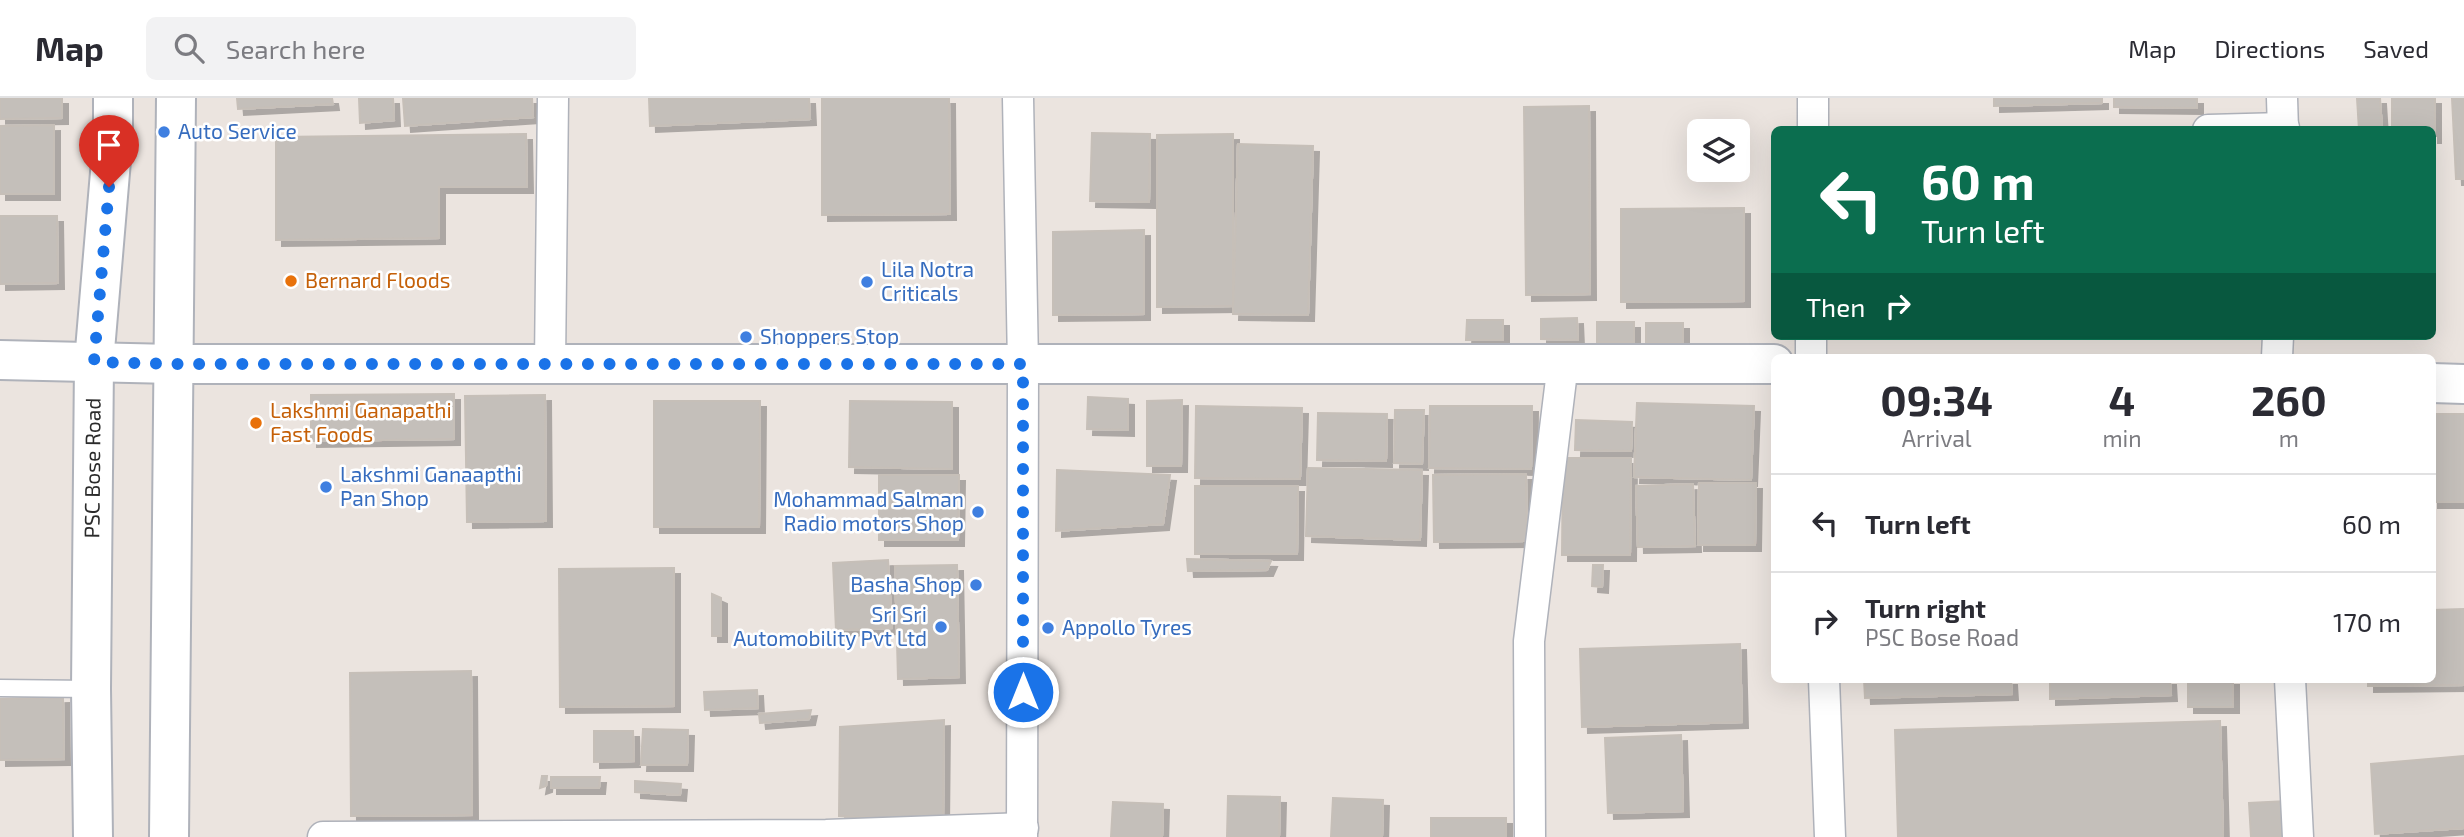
<!DOCTYPE html>
<style>
:root{--surface:#fff;--page:#f2f2f3;--text:#2b2b33;--muted:#7c7c81;--line:#e1e1e2}
body{margin:0;font-family:"Exo 2",sans-serif;background:var(--page);color:var(--text);height:100vh;display:flex;flex-direction:column;font-size:26px;white-space:nowrap}
*{box-sizing:border-box;margin:0}
p{font-size:23px;color:var(--muted)}
.icon{flex:none;width:38px;height:38px;fill:none;stroke:currentColor;stroke-width:2;stroke-linecap:round;stroke-linejoin:round}
.map{position:relative;flex:1;overflow:hidden}
.details{position:absolute;left:1771px;top:256px;width:665px;height:329px;display:flex;flex-direction:column;background:var(--surface);border-radius:10px;box-shadow:0 7px 28px #0002}
.details>*{flex:none}
.banner{position:absolute;left:1771px;top:28px;width:665px;height:214px;border-radius:10px;box-shadow:0 7px 28px #0002;background:#0b6e4f;color:#fff;overflow:hidden}
.tools{position:absolute;left:1687px;top:21px;display:grid;gap:14px}
.tools a{display:grid;place-items:center;width:63px;height:63px;border-radius:10px;background:var(--surface);box-shadow:0 7px 28px #0002;font-size:35px}
.pin{position:absolute;display:grid;place-items:center;width:60px;height:60px;color:#fff;margin:-72px -30px;border-radius:50% 50% 50% 0;rotate:-45deg;box-shadow:0 0 7px #0007}
.pin .icon{rotate:45deg}
.me{position:absolute;width:77px;margin:-38px;rotate:0deg;stroke-linejoin:round;filter:drop-shadow(0 0 5px #0008)}
.turn{display:flex;align-items:center;gap:24px;height:147px;padding:0 35px;font-size:32px}
.turn .icon{width:91px;height:91px;stroke-width:2.5}
.turn b{display:block;font-size:49px;line-height:60px}
.then{display:flex;align-items:center;height:66px;padding:0 35px;background:#0003;gap:14px;font-size:26px}
.eta{display:flex;justify-content:space-evenly;align-items:center;height:119px;text-align:center}
.eta b{font-size:42px;font-weight:700;line-height:49px}
ul{padding:0;list-style:none}
li{display:flex;align-items:center;gap:21px;height:98px;padding:0 35px;border-top:2px solid var(--line)}
li div{flex:1}
li b{display:block;font-size:26px}
li em{font-style:normal}
header{display:flex;align-items:center;gap:42px;box-sizing:border-box;height:98px;padding:0 35px;background:var(--surface);border-bottom:2px solid var(--line)}
header strong{font-size:33px}
nav{display:flex;gap:38px;margin-inline-start:auto;font-size:24px}
.search{width:490px;height:63px;background:var(--page);display:flex;align-items:center;gap:18px;box-sizing:border-box;padding:0 24px;border-radius:10px;color:var(--muted);font-size:26px}
.map>svg:first-child{display:block}
</style>
<header>
<strong>Map</strong>
<div class="search"><svg class="icon" aria-label="search" viewBox="0 0 24 24"><circle cx="10" cy="10" r="6"/><path d="M15 15l6 6"/></svg>Search here</div>
<nav><a>Map</a><a>Directions</a><a>Saved</a></nav>
</header>
<div class="map">
<svg width="2464" height="739" viewBox="0 0 2464 739">
<defs>
<filter id="shadow"><feDropShadow dx="6" dy="6" stdDeviation="0" flood-color="#0004"/></filter>
</defs>
<rect width="100%" height="100%" fill="#ebe4df"/>
<g fill="#c4bfba" stroke="#c6bfb8" stroke-width="2" filter="url(#shadow)">
<polygon points="0,0 62,0 62,20 0,21"/>
<polygon points="237,0 332,0 333,6 238,11"/>
<polygon points="359,0 393,0 394,22 360,25"/>
<polygon points="403,0 532,0 533,19 405,28"/>
<polygon points="649,0 809,0 810,21 650,28"/>
<polygon points="822,0 949,0 950,116 822,117"/>
<polygon points="1994,0 2102,0 2102,5 1994,8"/>
<polygon points="2114,0 2197,0 2197,10 2114,9"/>
<polygon points="2357,0 2380,0 2382,32 2359,32"/>
<polygon points="2392,0 2435,0 2435,39 2432,39 2432,32 2392,32"/>
<polygon points="2452,0 2464,0 2464,81 2456,81"/>
<polygon points="1589,8 1590,196 1526,197 1524,9"/>
<polygon points="54,27 54,96 0,96 0,28"/>
<polygon points="1092,35 1150,36 1149,104 1090,103"/>
<polygon points="526,36 527,89 439,89 439,140 276,142 276,39"/>
<polygon points="1233,36 1233,208 1157,209 1157,37"/>
<polygon points="1238,46 1313,48 1308,217 1233,216"/>
<polygon points="1744,110 1744,203 1621,204 1621,111"/>
<polygon points="0,118 57,118 58,185 0,186"/>
<polygon points="1144,132 1144,216 1053,217 1053,134"/>
<polygon points="1577,220 1578,242 1541,241 1541,221"/>
<polygon points="1467,222 1503,222 1503,242 1466,242"/>
<rect x="1597" y="224" width="37" height="20"/>
<rect x="1646" y="225" width="37" height="20"/>
<polygon points="454,296 454,341 311,343 311,297"/>
<polygon points="545,297 546,423 467,424 465,298"/>
<polygon points="1088,299 1128,301 1128,332 1087,331"/>
<polygon points="1182,302 1181,368 1147,368 1147,303"/>
<polygon points="654,303 760,303 759,429 654,429"/>
<polygon points="850,303 952,304 952,371 849,369"/>
<polygon points="1637,305 1754,308 1751,382 1634,379"/>
<polygon points="1196,308 1302,310 1300,381 1195,380"/>
<polygon points="1430,308 1532,308 1531,371 1429,370"/>
<polygon points="1395,312 1424,312 1422,366 1394,365"/>
<polygon points="1318,315 1387,316 1386,363 1317,362"/>
<rect x="2432" y="316" width="32" height="88"/>
<polygon points="1576,322 1632,324 1631,353 1575,352"/>
<polygon points="1563,360 1631,360 1630,457 1562,457"/>
<polygon points="1308,370 1422,372 1420,442 1306,438"/>
<polygon points="1057,372 1170,377 1163,426 1056,433"/>
<polygon points="1526,376 1527,443 1434,444 1433,377"/>
<polygon points="879,377 959,377 958,442 879,442"/>
<polygon points="1699,385 1756,385 1755,447 1698,447"/>
<polygon points="1693,386 1695,448 1638,449 1636,388"/>
<polygon points="1195,388 1298,388 1297,456 1195,456"/>
<polygon points="1187,461 1271,463 1267,472 1188,473"/>
<polygon points="888,462 892,530 836,532 833,465"/>
<polygon points="957,467 959,579 898,581 895,468"/>
<polygon points="1593,467 1603,467 1602,489 1592,488"/>
<polygon points="674,470 674,608 560,609 559,471"/>
<polygon points="712,496 721,500 721,538 712,538"/>
<polygon points="2464,511 2464,587 2368,588 2368,581 2432,581 2432,512"/>
<polygon points="1740,546 1742,624 1582,629 1580,551"/>
<polygon points="471,573 472,717 351,718 350,575"/>
<polygon points="1864,581 2011,581 2012,596 1865,600"/>
<polygon points="2050,581 2170,581 2171,597 2050,601"/>
<rect x="2188" y="581" width="45" height="28"/>
<polygon points="757,592 758,610 705,612 704,594"/>
<polygon points="63,599 64,661 0,662 0,601"/>
<polygon points="811,612 809,621 760,625 759,616"/>
<polygon points="944,622 943,723 839,718 840,629"/>
<polygon points="2220,623 2223,739 1898,739 1895,632"/>
<polygon points="643,631 688,632 687,667 641,667"/>
<polygon points="594,633 633,633 634,663 594,664"/>
<polygon points="1681,637 1683,713 1608,715 1605,640"/>
<polygon points="2464,658 2464,730 2375,736 2371,666"/>
<polygon points="542,678 547,678 546,688 540,690"/>
<polygon points="551,679 600,679 599,690 551,690"/>
<polygon points="635,683 681,686 680,697 635,694"/>
<polygon points="1228,698 1280,699 1279,739 1227,739"/>
<polygon points="1333,700 1383,702 1382,739 1331,739"/>
<polygon points="2289,703 2291,739 2251,739 2249,705"/>
<polygon points="1113,704 1163,706 1162,739 1111,739"/>
<rect x="1431" y="720" width="75" height="19"/>
</g>
<g fill="none" stroke-linecap="round" stroke-linejoin="round">
<g stroke="#afb2ba" stroke-width="19">
<polyline id="lane" points="0,590 91,591"/>
</g>
<g stroke="#afb2ba" stroke-width="33">
<g id="street">
<polyline points="1018,0 1023,266 1022,739"/>
<polyline points="2282,0 2283,32"/>
<polyline points="1813,32 1813,0"/>
<polyline points="2208,32 2284,30"/>
<polyline points="1811,259 1811,238"/>
<polyline points="2277,259 2278,238"/>
<polyline points="550,266 553,0"/>
<polyline points="1824,581 1830,739"/>
<polyline points="2290,581 2298,739"/>
<polyline points="323,739 826,737 1023,730"/>
<polyline points="1530,739 1529,543 1563,265"/>
</g>
</g>
<g stroke="#afb2ba" stroke-width="42">
<g id="secondary">
<polyline points="0,262 173,266 1774,266"/>
<polyline points="2432,285 2464,286"/>
<path id="s1" d="M93,739l-2,-148 3,-327 19,-225v-39"/>
<polyline points="169,739 176,0"/>
</g>
</g>
<use href="#lane" stroke="#fff" stroke-width="16"/>
<use href="#street" stroke="#fff" stroke-width="30"/>
<use href="#secondary" stroke="#fff" stroke-width="38"/>
</g>
<g fill="none" stroke-linecap="round" stroke-linejoin="round">
<polyline stroke="#1a73e8" stroke-width="12" stroke-dasharray="0 21.6" points="109,89 94,264 173,266 1023,266 1023,594"/>
</g>
<g fill="#3f7fe0" stroke="#fff" stroke-width="2.5">
<circle cx="164" cy="34" r="7"/>
<circle cx="867" cy="184" r="7"/>
<circle cx="746" cy="239" r="7"/>
<circle cx="326" cy="389" r="7"/>
<circle cx="978" cy="414" r="7"/>
<circle cx="976" cy="487" r="7"/>
<circle cx="941" cy="529" r="7"/>
<circle cx="1048" cy="530" r="7"/>
</g>
<g fill="#e8710a" stroke="#fff" stroke-width="2.5">
<circle cx="291" cy="183" r="7"/>
<circle cx="256" cy="325" r="7"/>
</g>
<g text-anchor="middle" stroke-width="5" stroke-linejoin="round" paint-order="stroke">
<g font-size="21" fill="#366cbe" stroke="#fff" text-anchor="start">
<text x="178" y="41">Auto Service</text>
<text x="881" y="179">Lila Notra<tspan x="881" dy="24">Criticals</tspan></text>
<text x="760" y="246">Shoppers Stop</text>
<text x="340" y="384">Lakshmi Ganaapthi<tspan x="340" dy="24">Pan Shop</tspan></text>
<text x="964" y="409" text-anchor="end">Mohammad Salman<tspan x="964" dy="24">Radio motors Shop</tspan></text>
<text x="962" y="494" text-anchor="end">Basha Shop</text>
<text x="927" y="524" text-anchor="end">Sri Sri<tspan x="927" dy="24">Automobility Pvt Ltd</tspan></text>
<text x="1062" y="537">Appollo Tyres</text>
</g>
<g font-size="21" fill="#c56008" stroke="#fff" text-anchor="start">
<text x="305" y="190">Bernard Floods</text>
<text x="270" y="320">Lakshmi Ganapathi<tspan x="270" dy="24">Fast Foods</tspan></text>
</g>
<g font-size="21" fill="#2b2b2b" stroke="#fff">
<text dy="7" stroke="none"><textPath href="#s1" startOffset="369">PSC Bose Road</textPath></text>
</g>
</g>
</svg>
<div class="tools">
<a><svg class="icon" aria-label="layers" viewBox="0 0 24 24"><path d="M12 4l9 5-9 5-9-5zM3 14l9 5 9-5"/></svg></a>
</div>
<div class="pin" style="left:109px;top:89px;background:#d93025"><svg class="icon" aria-label="arrive" viewBox="0 0 24 24"><path d="M6 21V4h12l-3 4 3 4H6"/></svg></div>
<svg class="me" style="left:1023px;top:594px" viewBox="-20 -20 40 40"><circle r="17" fill="#1a73e8" stroke="#fff" stroke-width="3"/><path d="M0-11L8 9 0 5-8 9z" fill="#fff"/></svg>
<div class="banner">
<div class="turn"><svg class="icon" aria-label="left" viewBox="0 0 24 24"><path d="M17 20v-9H6M10 6l-5 5 5 5"/></svg><div><b>60 m</b>Turn left</div></div>
<div class="then">Then<svg class="icon" aria-label="right" viewBox="0 0 24 24"><path d="M7 20v-9h11M14 6l5 5-5 5"/></svg></div>
</div>
<section class="details">
<div class="eta">
<div><b>09:34</b><p>Arrival</p></div>
<div><b>4</b><p>min</p></div>
<div><b>260</b><p>m</p></div>
</div>
<ul>
<li><svg class="icon" aria-label="left" viewBox="0 0 24 24"><path d="M17 20v-9H6M10 6l-5 5 5 5"/></svg><div><b>Turn left</b></div><em>60 m</em></li>
<li><svg class="icon" aria-label="right" viewBox="0 0 24 24"><path d="M7 20v-9h11M14 6l5 5-5 5"/></svg><div><b>Turn right</b><p>PSC Bose Road</p></div><em>170 m</em></li>
</ul>
</section>
</div>
